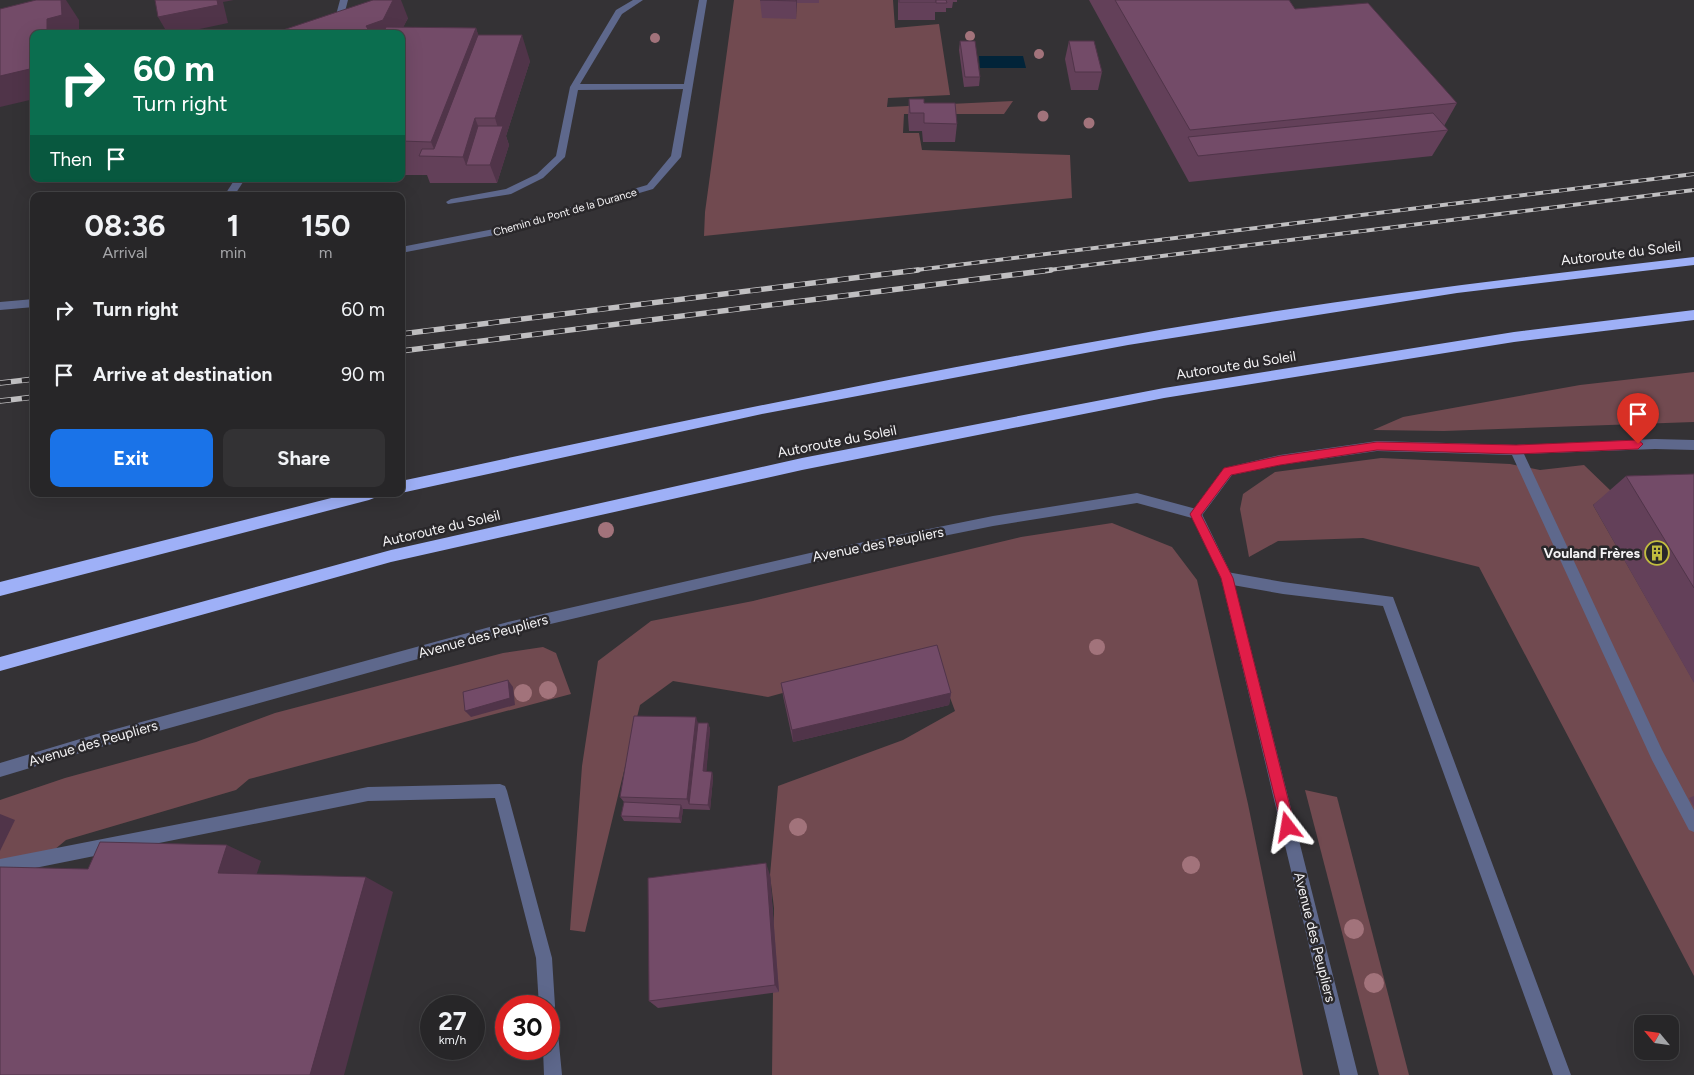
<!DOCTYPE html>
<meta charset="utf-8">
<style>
:root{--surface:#272628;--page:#333234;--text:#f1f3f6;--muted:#a4a5a8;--line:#434345;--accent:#1a73e8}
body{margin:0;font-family:Figtree,sans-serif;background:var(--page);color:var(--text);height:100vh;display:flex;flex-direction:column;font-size:19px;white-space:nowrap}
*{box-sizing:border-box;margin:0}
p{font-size:16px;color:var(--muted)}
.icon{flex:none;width:28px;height:28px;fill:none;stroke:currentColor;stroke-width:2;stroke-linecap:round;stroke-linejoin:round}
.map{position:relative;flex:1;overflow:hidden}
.details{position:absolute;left:30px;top:192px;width:375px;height:305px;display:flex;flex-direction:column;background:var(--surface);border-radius:10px;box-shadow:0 5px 20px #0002,0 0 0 1px var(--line)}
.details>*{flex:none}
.top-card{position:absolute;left:30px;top:30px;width:375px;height:152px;border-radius:10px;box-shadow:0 5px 20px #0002,0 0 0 1px var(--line);background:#0b6e4f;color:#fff;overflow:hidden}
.needle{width:32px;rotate:299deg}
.tools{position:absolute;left:1634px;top:1015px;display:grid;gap:10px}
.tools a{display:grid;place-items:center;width:45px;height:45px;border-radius:10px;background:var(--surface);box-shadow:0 5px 20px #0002,0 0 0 1px var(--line);font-size:25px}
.speed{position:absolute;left:420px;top:995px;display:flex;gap:10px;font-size:25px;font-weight:700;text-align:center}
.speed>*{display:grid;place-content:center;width:65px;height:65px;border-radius:50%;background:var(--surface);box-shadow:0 5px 20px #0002,0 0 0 1px var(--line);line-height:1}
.speed small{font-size:12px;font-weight:400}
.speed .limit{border:8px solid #d22;background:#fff;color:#111}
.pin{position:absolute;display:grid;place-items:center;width:42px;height:42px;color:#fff;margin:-51px -21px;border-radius:50% 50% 50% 0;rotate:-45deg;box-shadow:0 0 5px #0007}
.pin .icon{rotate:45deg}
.me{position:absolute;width:55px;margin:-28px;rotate:346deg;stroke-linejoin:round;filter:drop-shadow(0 0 4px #0008)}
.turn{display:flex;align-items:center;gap:18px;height:105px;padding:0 20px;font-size:22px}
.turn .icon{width:65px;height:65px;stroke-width:2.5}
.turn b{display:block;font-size:35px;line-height:42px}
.then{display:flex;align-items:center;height:48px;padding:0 20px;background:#0003;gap:10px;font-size:19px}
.eta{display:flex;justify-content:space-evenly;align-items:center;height:85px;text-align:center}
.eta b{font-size:30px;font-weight:700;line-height:35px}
.button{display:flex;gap:10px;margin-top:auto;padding:10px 20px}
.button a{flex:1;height:58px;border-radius:10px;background:var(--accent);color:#fff;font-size:20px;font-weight:700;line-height:58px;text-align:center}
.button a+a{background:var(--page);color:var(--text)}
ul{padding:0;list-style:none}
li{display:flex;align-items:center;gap:15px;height:65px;padding:0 20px}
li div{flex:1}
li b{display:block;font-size:19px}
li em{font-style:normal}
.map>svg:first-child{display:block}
</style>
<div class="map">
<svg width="1694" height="1075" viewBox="0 0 1694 1075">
<rect width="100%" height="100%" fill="#343235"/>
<g fill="#714a50">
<polygon points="734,0 893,0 895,28 939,24 950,95 888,98 887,107 1013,101 1004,114 904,114 903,133 919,133 922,150 1070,155 1072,198 704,236 705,212"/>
<polygon points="1694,372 1694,422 1444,431 1373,430 1403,417 1580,385"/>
<polygon points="1381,458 1510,464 1540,470 1584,465 1611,491 1593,505 1694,682 1694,976 1479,567 1363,538 1278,541 1249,557 1240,509 1243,494 1275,472"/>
<polygon points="1112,523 1172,547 1197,580 1248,804 1303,1075 772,1075 774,908 770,875 778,786 903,740 955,711 933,652 768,697 673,681 640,705 585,932 570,930 582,766 598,661 651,621 753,601 1021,537"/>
<polygon points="543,647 556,653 571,694 249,779 236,790 66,840 11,886 0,888 0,800 65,778 196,742 275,713 503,653"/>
<polygon points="1305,790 1337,797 1409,1075 1379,1075"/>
</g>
<polygon fill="#022439" points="979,56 1023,56 1026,68 980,68"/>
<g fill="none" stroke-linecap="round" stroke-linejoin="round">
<g fill="#5e688c" fill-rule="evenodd">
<polygon points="340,0 348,0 340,31 337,34 325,34 332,30"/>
<polygon points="633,0 643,0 622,14 580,84 688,84 691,85 691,89 578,90 565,157 543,178 511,194 448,204 446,202 451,199 506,189 537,174 556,156 570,87 616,10"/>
<polygon points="235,179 245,179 234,196 224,196"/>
<polygon points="1655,439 1694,440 1694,450 1655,449 1524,454 1662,750 1694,810 1694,832 1689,830 1652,760 1512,455 1377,451 1280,465 1232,475 1200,518 1192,518 1190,514 1224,468 1280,455 1377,441 1516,445"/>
<polygon points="1227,572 1283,582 1393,597 1571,1075 1553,1075 1383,606 1283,594 1227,584 1222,582 1221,578 1222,574"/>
<polygon points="500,784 505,786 507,791 552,958 555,1006 553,1012 549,1014 549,1006 539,1006 536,958 495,798 368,801 0,875 0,859 368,787"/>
<polygon points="549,1015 555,1017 557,1023 562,1075 544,1075 543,1049 549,1049"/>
</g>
<g fill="#5e688c" fill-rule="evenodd">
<polygon points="699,0 707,0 681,157 653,189 500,234 401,253 401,247 499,228 647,185 671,156"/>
<polygon points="34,299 34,307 0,310 0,302"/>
<polygon points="1137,493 1200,510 1233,578 1358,1075 1340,1075 1221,578 1192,518 1137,503 993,526 810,563 508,634 90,750 0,777 0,763 90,736 508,622 810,553 993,516"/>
</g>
<g fill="#9eb0f7" fill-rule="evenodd">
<path d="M1694,257v8l-237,28 -329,52 -366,69 -361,79v-12c241,-52 482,-102 725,-145 188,-34 378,-57 568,-79z"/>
<polygon points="1694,310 1694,320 1514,342 1164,398 802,470 391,562 0,671 0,657 391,550 802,458 1164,388 1514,332"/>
<polygon points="347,494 376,494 374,498 369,500 0,596 0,582"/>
</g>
<g stroke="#c0bfc1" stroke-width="4">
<g id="rail-far1">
<polyline points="908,271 1694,174"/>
<polyline points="1041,271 1694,190"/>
</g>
</g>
<g stroke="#c0bfc1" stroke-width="5.5">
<g id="rail">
<polyline points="401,334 918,270"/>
<polyline points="401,351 1051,270"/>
<polyline points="0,383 34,379"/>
<polyline points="0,401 34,397"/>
</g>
</g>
<use href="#rail-far1" stroke="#2a282b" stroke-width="2.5" stroke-dasharray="8" stroke-linecap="butt"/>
<use href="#rail" stroke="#2a282b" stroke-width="4" stroke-dasharray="11" stroke-linecap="butt"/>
</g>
<g fill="#a2737b">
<circle cx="970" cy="36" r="5"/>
<circle cx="655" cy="38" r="5"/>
<circle cx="1039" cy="54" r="5"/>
<circle cx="1043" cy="116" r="5.5"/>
<circle cx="1089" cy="123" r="5.5"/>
<circle cx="606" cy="530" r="8"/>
<circle cx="1097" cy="647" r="8"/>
<circle cx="548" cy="690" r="9"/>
<circle cx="523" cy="693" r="9"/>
<circle cx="798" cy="827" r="9"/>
<circle cx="1191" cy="865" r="9"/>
<circle cx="1354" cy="929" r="10"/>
<circle cx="1374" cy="983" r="10"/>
</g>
<g fill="#634059">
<polygon points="760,0 819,0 819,3 797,3 796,19 762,18"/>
<polygon points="898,0 957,0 957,2 953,2 952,8 946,8 946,12 935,12 935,20 898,20"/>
<polygon points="1089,0 1289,0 1295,9 1457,103 1444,126 1448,130 1432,156 1189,182"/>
<polygon points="408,18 403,27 476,28 478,35 530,61 506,136 509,145 497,183 430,183 427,175 401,175 401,34 278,34"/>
<polygon points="960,41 980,77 979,86 964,87 959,50"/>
<polygon points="1069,41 1102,72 1098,90 1071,90 1065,59"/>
<polygon points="909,99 924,103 957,124 955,142 923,142 922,131 909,131 908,117"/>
<polygon points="1694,474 1694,683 1593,505 1626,476"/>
<polygon points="781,683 951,693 949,705 793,742 783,696"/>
<polygon points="698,723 708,723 710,729 706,772 712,772 713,778 710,810 683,809 681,823 624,821 621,816 624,802 620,797"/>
<polygon points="1694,796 1694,807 1689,798"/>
<polygon points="770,875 779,992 658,1008 649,1001"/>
</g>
<g fill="#503449">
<polygon points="61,0 66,0 79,20 79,34 47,34 47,19"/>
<polygon points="217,0 234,0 223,2 228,23 176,34 168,34 158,17"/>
<polygon points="393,0 401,0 408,18 400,34 369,34 366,26"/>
<polygon points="796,0 797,0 796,19"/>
<polygon points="476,28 487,61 437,156 431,142"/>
<polygon points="522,35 530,61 506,136 509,145 497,183 490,165 500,135 495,118"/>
<polygon points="34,68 34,99 0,107 0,76"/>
<polygon points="475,118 485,144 466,165 463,157"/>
<polygon points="508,680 513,687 515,705 471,717 465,711"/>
<polygon points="951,693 949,705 793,742 792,730"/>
<polygon points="696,717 700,729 689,804 687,799"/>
<polygon points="708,723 710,729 706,777 703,771"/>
<polygon points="712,772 713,778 710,810 708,805"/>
<polygon points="681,805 683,810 681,823 679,818"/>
<polygon points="0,814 15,820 0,851"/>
<polygon points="227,845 261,861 252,888 218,873"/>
<polygon points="766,863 770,875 779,992 775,985"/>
<polygon points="366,877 393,892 344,1075 310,1075"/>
</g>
<g fill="#734b68" stroke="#503449">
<polygon points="36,0 61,0 62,15 47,19 47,34 34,34 34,68 0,76 0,9"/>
<polygon points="155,0 217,0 218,5 158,17"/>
<polygon points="373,0 393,0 383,20 366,26 371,34 279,34 277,32"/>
<polygon points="760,0 796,0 796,1"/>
<rect x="899" y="0" width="37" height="2"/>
<polygon points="936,0 946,0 947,3 936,3"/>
<polygon points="1115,0 1289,0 1295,9 1368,3 1457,103 1190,130"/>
<polygon points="386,27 476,28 431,142 401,141 401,34 383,34"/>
<polygon points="478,35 522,35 495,118 475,118 463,157 419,156 422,149 434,149"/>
<polygon points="960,41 975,41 980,77 965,77"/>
<polygon points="1069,41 1094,41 1102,72 1075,72"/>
<polygon points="909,99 924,99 924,103 955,103 957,124 924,123 924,113 910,113"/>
<polygon points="1433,113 1448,130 1198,156 1188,137"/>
<polygon points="478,126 503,126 490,165 466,165"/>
<polygon points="1694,474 1694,588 1626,476"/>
<polygon points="937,645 951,693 792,730 781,683"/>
<polygon points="508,680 510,698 465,711 463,692"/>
<polygon points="634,716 696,717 687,799 620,797"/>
<polygon points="698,723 708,723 703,771 712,772 708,805 689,804"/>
<polygon points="624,802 681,805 679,818 621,816"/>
<polygon points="100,842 227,845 218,873 366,877 310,1075 0,1075 0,867 88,869"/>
<polygon points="766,863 775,985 649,1001 648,878"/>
</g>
<polygon fill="#e11d48" stroke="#92132f" points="1638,440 1643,444 1638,449 1516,454 1377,450 1280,465 1231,475 1201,515 1233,578 1295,827 1293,831 1288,833 1283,831 1221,578 1190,514 1224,468 1280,456 1377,442 1516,445"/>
<defs>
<g id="building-ring" transform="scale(1.25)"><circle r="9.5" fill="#2a282b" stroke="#c2bd3f" stroke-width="1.5"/><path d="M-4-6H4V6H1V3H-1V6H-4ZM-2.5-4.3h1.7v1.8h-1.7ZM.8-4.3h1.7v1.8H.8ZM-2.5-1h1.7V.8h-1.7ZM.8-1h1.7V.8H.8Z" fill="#c2bd3f"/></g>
</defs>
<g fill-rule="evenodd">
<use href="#building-ring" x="1657" y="553"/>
</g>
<g text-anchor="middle" stroke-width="5" stroke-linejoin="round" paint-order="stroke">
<g font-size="11" fill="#f4f3f5" stroke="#2a282b">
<text transform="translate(565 212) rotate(-16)" y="4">Chemin du Pont de la Durance</text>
</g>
<g font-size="14" fill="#f4f3f5" stroke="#2a282b">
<text transform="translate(1621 253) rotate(-7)" y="5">Autoroute du Soleil</text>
<text transform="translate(1236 365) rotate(-9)" y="5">Autoroute du Soleil</text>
<text transform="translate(837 441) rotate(-11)" y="5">Autoroute du Soleil</text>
<text transform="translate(441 528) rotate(-13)" y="5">Autoroute du Soleil</text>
<text transform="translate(878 544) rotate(-11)" y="5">Avenue des Peupliers</text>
<text transform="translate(483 636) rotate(-15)" y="5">Avenue des Peupliers</text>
<text transform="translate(93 743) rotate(-16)" y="5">Avenue des Peupliers</text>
<text transform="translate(1315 937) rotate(76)" y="5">Avenue des Peupliers</text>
</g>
<g font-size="14" font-weight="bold" fill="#f4f3f5" stroke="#2a282b" text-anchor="end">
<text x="1640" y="558">Vouland Frères</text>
</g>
</g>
</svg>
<div class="tools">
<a><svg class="needle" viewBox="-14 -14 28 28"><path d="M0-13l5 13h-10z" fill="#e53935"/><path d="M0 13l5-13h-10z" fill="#a4a5a8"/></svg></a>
</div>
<div class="speed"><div>27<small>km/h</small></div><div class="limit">30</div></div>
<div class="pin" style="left:1638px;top:444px;background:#d93025"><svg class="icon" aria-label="arrive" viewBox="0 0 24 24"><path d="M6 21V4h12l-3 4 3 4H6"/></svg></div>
<svg class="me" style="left:1288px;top:827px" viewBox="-20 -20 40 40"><path d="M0-17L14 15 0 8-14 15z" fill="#e11d48" stroke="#fff" stroke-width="4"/></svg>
<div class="top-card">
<div class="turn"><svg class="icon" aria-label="right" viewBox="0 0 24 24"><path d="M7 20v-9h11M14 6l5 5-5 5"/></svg><div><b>60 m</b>Turn right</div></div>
<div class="then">Then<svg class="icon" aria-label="arrive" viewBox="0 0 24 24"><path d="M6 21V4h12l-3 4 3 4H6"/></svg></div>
</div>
<section class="details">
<div class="eta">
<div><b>08:36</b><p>Arrival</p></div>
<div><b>1</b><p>min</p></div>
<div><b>150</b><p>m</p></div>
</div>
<ul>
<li><svg class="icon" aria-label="right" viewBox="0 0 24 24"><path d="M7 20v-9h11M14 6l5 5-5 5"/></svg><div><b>Turn right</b></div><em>60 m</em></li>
<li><svg class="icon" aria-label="arrive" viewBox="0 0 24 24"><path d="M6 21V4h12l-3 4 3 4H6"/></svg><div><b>Arrive at destination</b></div><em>90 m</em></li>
</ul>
<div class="button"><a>Exit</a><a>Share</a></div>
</section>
</div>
